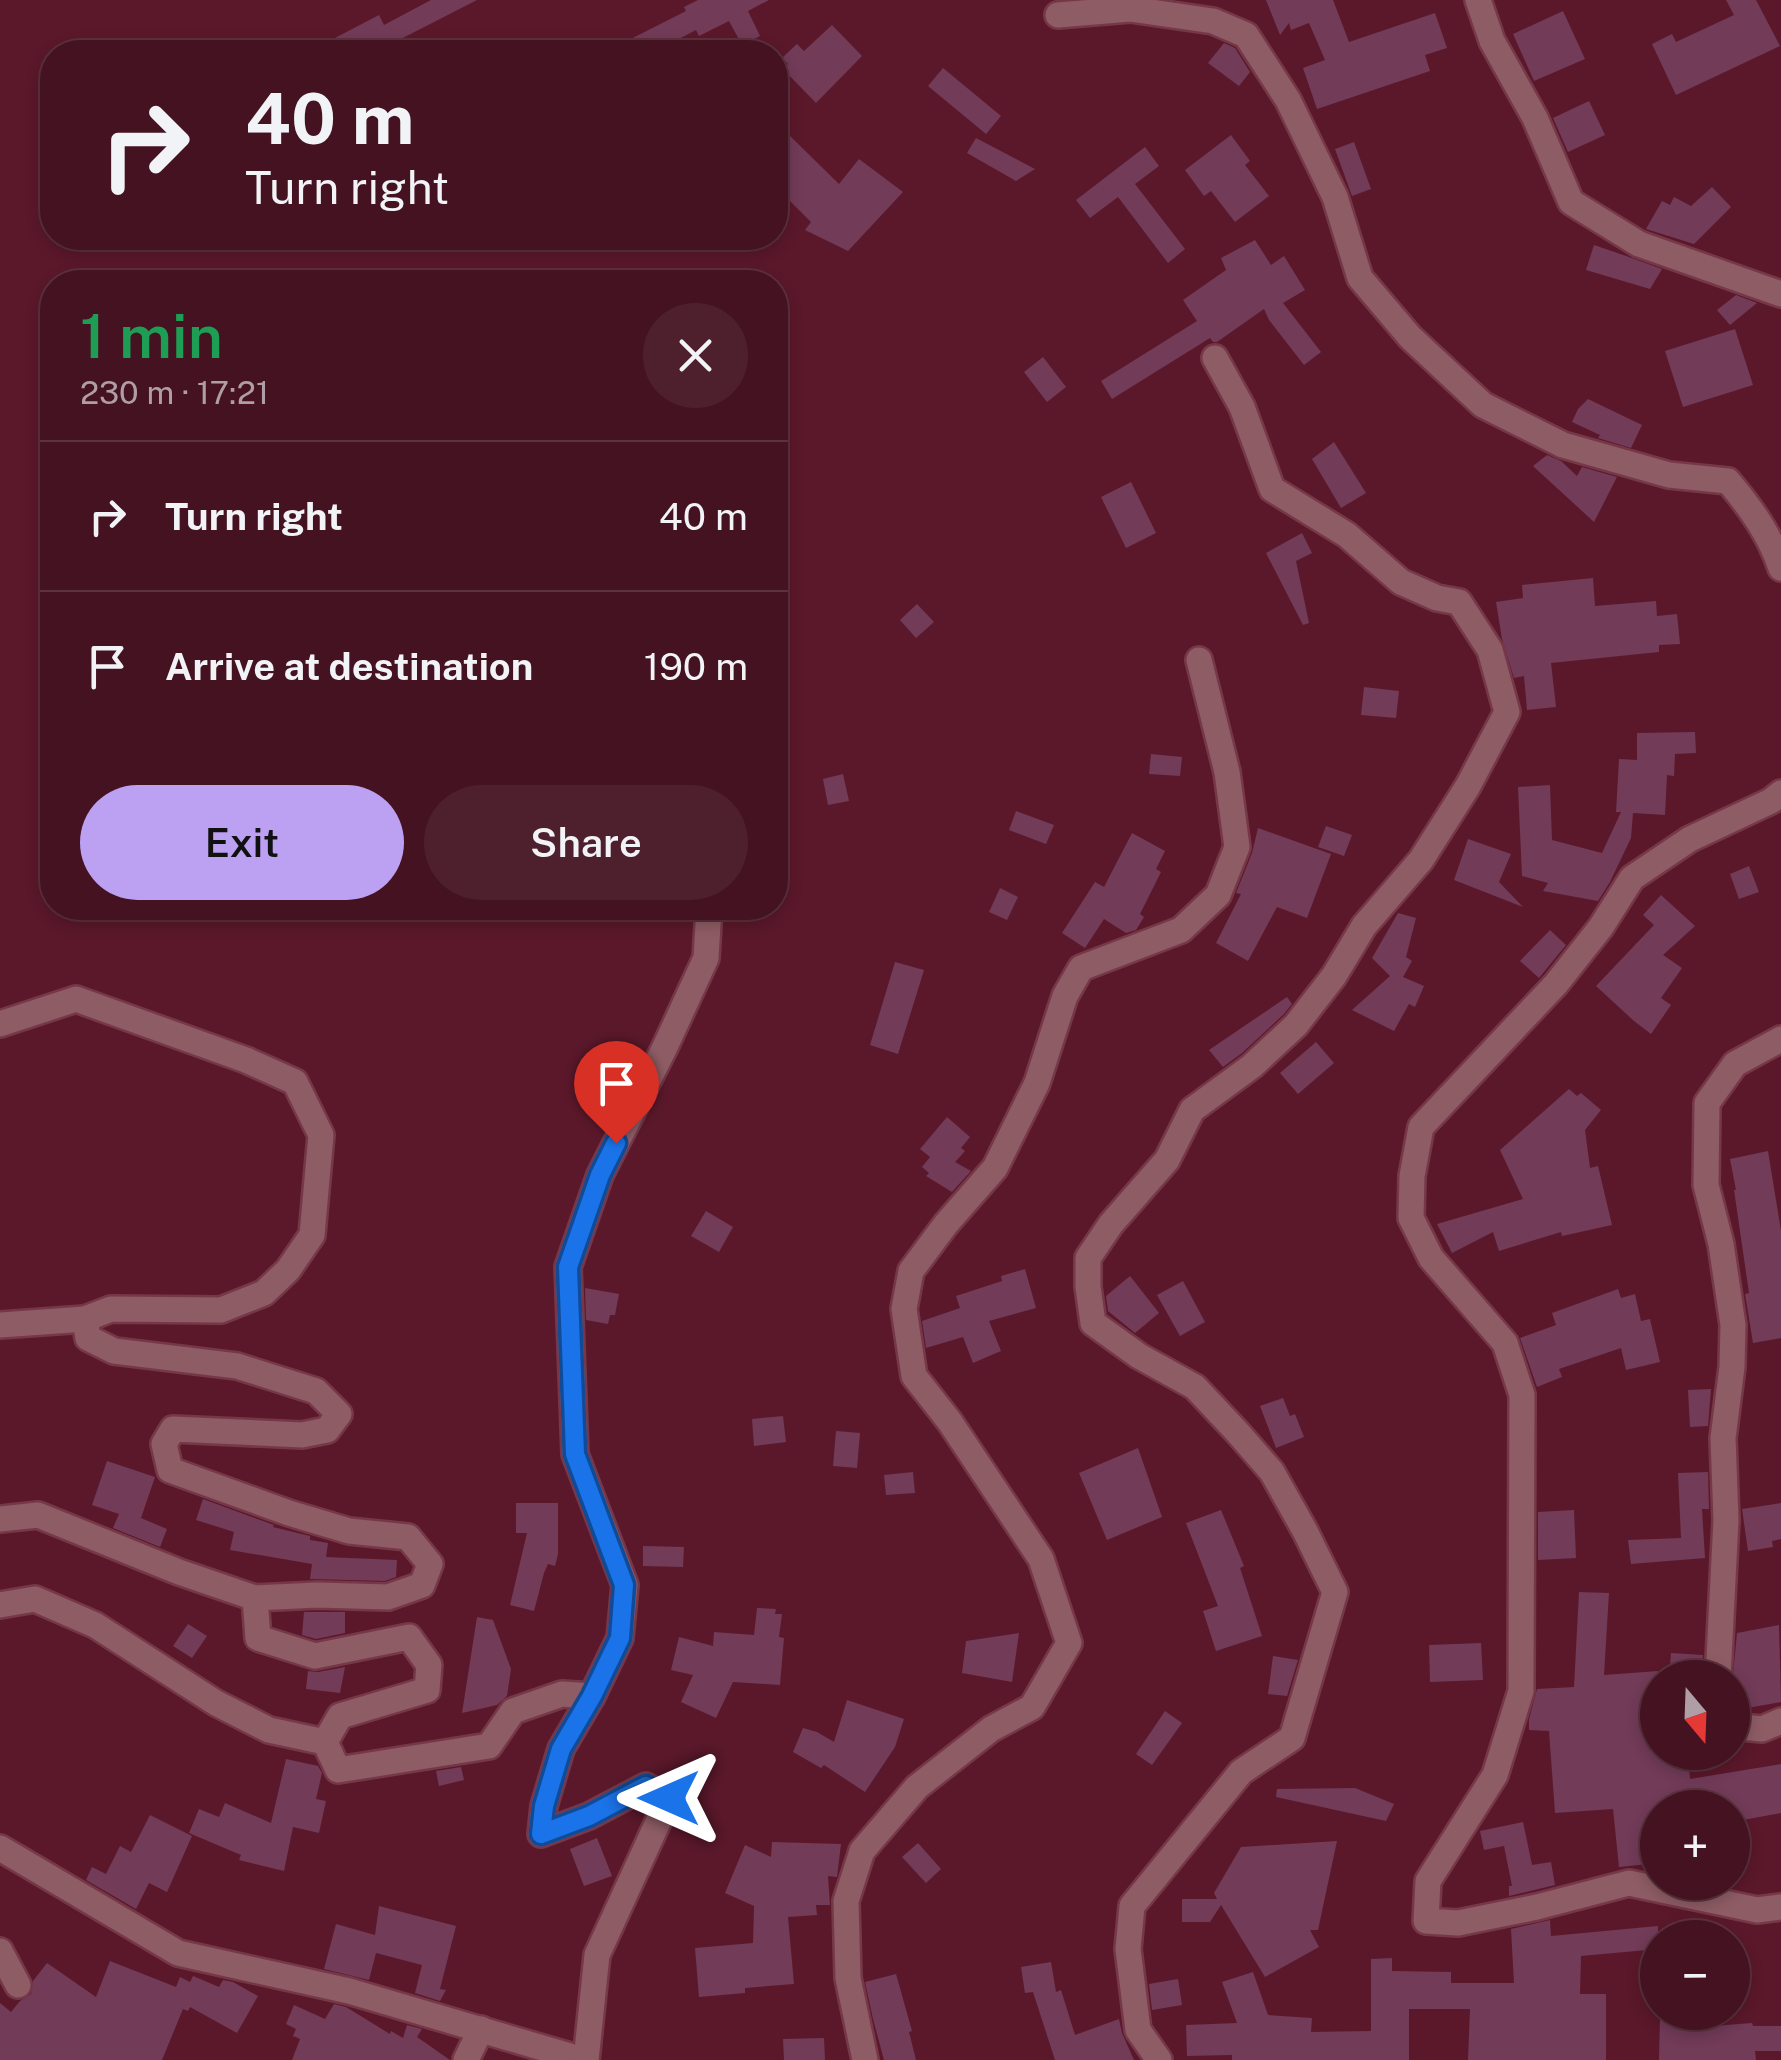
<!DOCTYPE html>
<meta charset="utf-8">
<style>
:root{--surface:#441220;--page:#4e202d;--text:#f1f3f6;--muted:#af9ea5;--line:#5c323e;--accent:#bca0f2}
body{margin:0;font-family:"Public Sans",sans-serif;background:var(--page);color:var(--text);height:100vh;display:flex;flex-direction:column;font-size:38px;white-space:nowrap}
*{box-sizing:border-box;margin:0}
p{font-size:32px;color:var(--muted)}
.icon{flex:none;width:55px;height:55px;fill:none;stroke:currentColor;stroke-width:2;stroke-linecap:round;stroke-linejoin:round}
.map{position:relative;flex:1;overflow:hidden}
.panel{position:absolute;left:40px;top:270px;width:748px;height:650px;display:flex;flex-direction:column;background:var(--surface);border-radius:40px;box-shadow:0 5px 15px #0003,0 0 0 2px var(--line)}
.panel>*{flex:none}
.top-card{position:absolute;left:40px;top:40px;width:748px;height:210px;border-radius:40px;box-shadow:0 5px 15px #0003,0 0 0 2px var(--line);background:#441220;color:var(--text);overflow:hidden}
.needle{width:65px;rotate:161deg}
.buttons{position:absolute;left:1640px;top:1660px;display:grid;gap:20px}
.buttons a{display:grid;place-items:center;width:110px;height:110px;border-radius:50%;background:var(--surface);box-shadow:0 5px 15px #0003,0 0 0 2px var(--line);font-size:50px}
.pin{position:absolute;display:grid;place-items:center;width:85px;height:85px;color:#fff;margin:-102px -42px;border-radius:50% 50% 50% 0;rotate:-45deg;box-shadow:0 0 10px #0007}
.pin .icon{rotate:45deg}
.me{position:absolute;width:110px;margin:-55px;rotate:270deg;stroke-linejoin:round;filter:drop-shadow(0 0 8px #0008)}
.turn{display:flex;align-items:center;gap:35px;height:210px;padding:0 40px;font-size:45px}
.turn .icon{width:130px;height:130px;stroke-width:2.5}
.turn b{display:block;font-size:70px;line-height:85px}
.round{display:grid;place-items:center;flex:none;width:105px;height:105px;border-radius:52px;background:var(--page)}
.summary{display:flex;align-items:center;justify-content:space-between;height:170px;padding:0 40px}
h1{font-size:60px;font-weight:600;line-height:75px;color:#1e9e55}
.button{display:flex;gap:20px;margin-top:auto;padding:20px 40px}
.button a{flex:1;height:115px;border-radius:60px;background:var(--accent);color:#111;font-size:40px;font-weight:600;line-height:115px;text-align:center}
.button a+a{background:var(--page);color:var(--text)}
ul{padding:0;list-style:none}
li{display:flex;align-items:center;gap:30px;height:150px;padding:0 40px;border-top:2px solid var(--line)}
li div{flex:1}
li b{display:block;font-size:38px}
li em{font-style:normal}
.map>svg:first-child{display:block}
</style>
<div class="map">
<svg width="1781" height="2060" viewBox="0 0 1781 2060">
<rect width="100%" height="100%" fill="#5b182b"/>
<g fill="#723b58">
<polygon points="431,0 477,0 393,43 398,52 308,52 379,15 384,25"/>
<polygon points="698,0 769,0 748,11 760,36 742,45 729,21 699,36 696,30 654,52 605,52 686,11 684,7"/>
<polygon points="1266,0 1333,0 1349,42 1435,13 1447,48 1425,55 1430,71 1317,109 1303,68 1325,60 1309,23 1291,30 1289,23 1280,35"/>
<polygon points="1726,0 1756,0 1780,46 1676,95 1652,44 1672,34 1676,42 1734,15"/>
<polygon points="1563,11 1585,59 1534,81 1513,34"/>
<polygon points="832,25 862,56 816,103 783,69 788,64 782,58 797,44 804,51"/>
<polygon points="1224,43 1235,48 1250,72 1239,86 1208,63"/>
<polygon points="943,68 1001,116 986,134 928,86"/>
<polygon points="1589,101 1605,135 1568,152 1553,118"/>
<polygon points="788,134 839,184 859,159 903,192 848,251 805,230 811,222 775,186 775,147"/>
<polygon points="1231,135 1250,161 1245,165 1269,196 1235,222 1211,191 1204,196 1185,170"/>
<polygon points="976,138 1035,169 1016,181 967,153"/>
<polygon points="1354,142 1371,189 1352,196 1335,149"/>
<polygon points="1145,147 1159,166 1135,184 1185,249 1168,263 1118,197 1090,218 1076,200"/>
<polygon points="1712,187 1731,207 1694,244 1646,229 1662,201 1670,205 1674,197 1691,206"/>
<polygon points="1255,240 1271,265 1284,256 1305,290 1283,303 1321,352 1304,365 1269,320 1264,309 1217,342 1213,342 1210,338 1112,399 1101,381 1197,321 1183,300 1226,270 1221,258"/>
<polygon points="1594,245 1629,257 1662,269 1650,289 1586,270"/>
<polygon points="1736,295 1757,303 1730,325 1717,310"/>
<polygon points="1735,329 1753,385 1683,407 1665,351"/>
<polygon points="1043,357 1066,387 1047,402 1024,372"/>
<polygon points="1588,399 1642,425 1631,448 1598,438 1600,435 1572,422 1578,409"/>
<polygon points="1334,442 1366,493 1341,508 1312,459"/>
<polygon points="1547,455 1561,461 1577,476 1582,467 1617,477 1594,522 1533,466"/>
<polygon points="1131,482 1156,533 1126,548 1101,497"/>
<polygon points="1302,533 1312,553 1296,561 1309,623 1303,625 1266,553"/>
<polygon points="1593,578 1595,606 1656,601 1657,616 1677,614 1680,644 1659,645 1659,652 1551,663 1556,707 1527,710 1524,676 1514,678 1502,639 1496,602 1523,598 1522,585"/>
<polygon points="917,604 934,622 916,638 900,620"/>
<polygon points="1364,687 1399,691 1396,718 1361,715"/>
<polygon points="1695,732 1696,753 1675,754 1674,776 1667,775 1665,815 1633,813 1631,838 1610,882 1598,901 1543,891 1548,883 1522,876 1518,787 1550,785 1552,840 1602,853 1621,812 1616,812 1619,759 1637,760 1637,733"/>
<polygon points="1151,754 1182,757 1180,776 1149,774"/>
<polygon points="843,774 849,801 828,805 823,779"/>
<polygon points="1016,811 1054,825 1046,844 1009,830"/>
<polygon points="1326,826 1352,835 1344,856 1318,847"/>
<polygon points="1258,828 1331,854 1307,918 1277,907 1248,961 1216,943 1241,894 1236,893 1252,853"/>
<polygon points="1132,833 1165,851 1156,869 1161,872 1140,914 1144,917 1136,930 1126,933 1104,919 1085,948 1062,933 1095,882 1104,887"/>
<polygon points="1468,839 1511,854 1499,882 1523,907 1454,880"/>
<polygon points="1749,866 1759,892 1739,899 1730,874"/>
<polygon points="1000,888 1018,897 1007,920 989,912"/>
<polygon points="1661,895 1695,926 1663,955 1682,968 1661,998 1671,1005 1651,1034 1634,1021 1596,986 1654,925 1643,915"/>
<polygon points="1398,913 1416,918 1406,957 1412,961 1403,977 1424,986 1415,1007 1409,1004 1394,1031 1352,1010 1390,976 1372,958"/>
<polygon points="1550,930 1566,945 1539,978 1520,961"/>
<polygon points="895,962 924,970 898,1054 870,1045"/>
<polygon points="1287,997 1292,1004 1284,1014 1242,1053 1223,1067 1209,1050"/>
<polygon points="1316,1042 1334,1063 1298,1094 1280,1073"/>
<polygon points="1569,1089 1577,1096 1581,1093 1601,1110 1585,1130 1590,1168 1598,1166 1612,1225 1562,1236 1561,1232 1499,1251 1493,1232 1452,1253 1437,1224 1523,1199 1500,1150"/>
<polygon points="947,1117 970,1137 961,1148 965,1151 955,1162 971,1171 952,1192 926,1176 929,1173 922,1167 930,1157 920,1149"/>
<polygon points="1768,1151 1781,1231 1781,1338 1753,1343 1745,1294 1749,1293 1734,1190 1736,1190 1730,1159"/>
<polygon points="706,1211 733,1227 719,1252 691,1236"/>
<polygon points="1025,1269 1036,1308 989,1321 1001,1351 973,1363 963,1337 926,1348 922,1321 960,1308 956,1296 1002,1281 1001,1276"/>
<polygon points="1130,1276 1159,1313 1135,1333 1108,1311 1106,1296"/>
<polygon points="1183,1281 1205,1322 1180,1336 1157,1295"/>
<polygon points="585,1288 619,1294 615,1315 610,1315 608,1324 586,1320"/>
<polygon points="1618,1289 1621,1298 1635,1294 1641,1321 1650,1319 1660,1362 1626,1370 1621,1348 1559,1369 1562,1377 1537,1387 1520,1338 1556,1325 1552,1313"/>
<polygon points="1711,1389 1708,1426 1690,1427 1688,1390"/>
<polygon points="1283,1398 1290,1416 1295,1414 1304,1437 1276,1448 1260,1406"/>
<polygon points="783,1416 786,1442 754,1446 752,1419"/>
<polygon points="836,1431 860,1433 857,1468 833,1466"/>
<polygon points="1138,1448 1162,1517 1107,1540 1079,1473"/>
<polygon points="107,1461 155,1477 141,1518 167,1529 160,1547 113,1528 119,1514 92,1505"/>
<polygon points="913,1472 915,1493 886,1495 884,1475"/>
<polygon points="1708,1472 1709,1509 1702,1509 1705,1558 1631,1564 1628,1540 1681,1538 1678,1473"/>
<polygon points="203,1499 274,1525 273,1527 310,1536 310,1540 328,1543 326,1557 397,1560 396,1577 385,1581 310,1579 312,1564 230,1550 234,1532 196,1520"/>
<polygon points="516,1503 558,1503 558,1554 555,1566 548,1564 544,1573 534,1611 510,1605 527,1533 516,1533"/>
<polygon points="1781,1503 1781,1539 1772,1541 1773,1547 1748,1551 1742,1509"/>
<polygon points="1221,1510 1244,1566 1240,1568 1262,1636 1216,1651 1203,1611 1218,1606 1186,1523"/>
<polygon points="1574,1510 1576,1558 1538,1560 1538,1512"/>
<polygon points="643,1546 684,1547 683,1567 643,1566"/>
<polygon points="1579,1592 1609,1593 1604,1675 1658,1671 1658,1752 1688,1752 1690,1779 1781,1764 1781,1813 1732,1822 1732,1808 1658,1808 1658,1863 1619,1867 1613,1809 1555,1813 1549,1731 1529,1730 1529,1719 1537,1689 1574,1687"/>
<polygon points="757,1608 776,1609 775,1614 782,1614 779,1637 784,1638 780,1685 733,1682 716,1718 681,1702 693,1675 671,1670 679,1637 713,1646 714,1632 754,1635"/>
<polygon points="304,1612 345,1612 345,1633 316,1639 302,1635"/>
<polygon points="477,1617 493,1620 511,1669 507,1696 497,1705 462,1713"/>
<polygon points="188,1624 207,1636 192,1658 173,1646"/>
<polygon points="1779,1625 1781,1702 1736,1710 1732,1685 1737,1633"/>
<polygon points="1019,1633 1012,1682 962,1673 966,1641"/>
<polygon points="1481,1643 1483,1680 1430,1682 1429,1645"/>
<polygon points="1671,1653 1703,1655 1702,1678 1669,1678"/>
<polygon points="1273,1656 1298,1660 1287,1696 1268,1694"/>
<polygon points="345,1667 340,1693 306,1689 308,1671 318,1672"/>
<polygon points="847,1700 904,1719 895,1747 865,1792 824,1765 821,1768 793,1752 803,1728 817,1732 834,1742"/>
<polygon points="1165,1711 1182,1723 1152,1765 1136,1754"/>
<polygon points="286,1759 318,1766 322,1773 316,1799 326,1801 319,1833 293,1827 284,1871 239,1860 241,1855 189,1833 199,1809 219,1817 225,1803 271,1823"/>
<polygon points="461,1767 464,1780 439,1786 436,1771"/>
<polygon points="1355,1788 1394,1804 1386,1821 1276,1797 1277,1789"/>
<polygon points="150,1815 192,1836 167,1892 149,1883 136,1909 86,1880 92,1867 106,1874 120,1846 131,1852"/>
<polygon points="1523,1822 1532,1865 1551,1862 1555,1885 1509,1896 1509,1886 1512,1886 1504,1846 1484,1850 1480,1831"/>
<polygon points="597,1838 612,1876 584,1886 570,1849"/>
<polygon points="1337,1841 1318,1930 1310,1930 1319,1947 1265,1977 1221,1905 1210,1922 1182,1922 1182,1899 1217,1899 1214,1893 1241,1847"/>
<polygon points="772,1842 841,1844 837,1877 828,1876 830,1905 816,1905 817,1915 788,1917 794,1984 745,1988 745,1993 699,1997 695,1948 753,1943 754,1906 725,1893 745,1845 771,1857"/>
<polygon points="918,1843 941,1869 926,1883 902,1857"/>
<polygon points="379,1906 456,1926 440,1989 446,1990 440,2001 415,1993 422,1965 376,1953 369,1980 324,1969 336,1924 375,1935"/>
<polygon points="1550,1920 1551,1936 1658,1926 1658,1949 1581,1956 1580,1994 1606,1994 1606,2060 1468,2060 1470,2009 1409,2009 1409,2060 1232,2060 1232,2055 1187,2056 1186,2025 1237,2023 1222,1982 1253,1972 1268,2015 1312,2018 1311,2032 1371,2031 1371,1959 1392,1958 1392,1971 1451,1972 1451,1983 1514,1983 1511,1929"/>
<polygon points="110,1961 176,1987 180,1977 190,1982 193,1976 219,1987 223,1980 233,1982 258,1996 237,2033 190,2007 188,2011 183,2009 162,2060 0,2060 0,2003 11,2012 20,2001 31,1994 33,1981 47,1963 96,1997"/>
<polygon points="1051,1962 1056,1992 1061,1990 1075,2035 1119,2019 1122,2033 1134,2060 1055,2060 1033,1992 1025,1993 1021,1967"/>
<polygon points="896,1974 912,2031 909,2032 916,2060 884,2060 873,2019 865,1982"/>
<polygon points="1178,1979 1182,2005 1152,2010 1149,1984"/>
<polygon points="334,2004 346,2007 390,2034 391,2031 403,2038 407,2025 422,2029 417,2037 450,2060 292,2060 300,2039 293,2036 296,2029 286,2024 294,2005 325,2019"/>
<polygon points="1712,2012 1713,2026 1752,2023 1753,2026 1781,2026 1781,2051 1755,2051 1756,2060 1659,2060 1660,2017 1686,2017 1686,2015"/>
<polygon points="824,2038 825,2060 784,2060 783,2039"/>
</g>
<g fill="none" stroke-linecap="round" stroke-linejoin="round">
<g stroke="#763848" stroke-width="30">
<g id="minor">
<polyline points="1478,0 1492,41 1535,118 1571,202 1639,244 1781,294"/>
<path d="M1058,15l72,-6 83,12 33,14 42,65 47,97 25,81 50,59 73,68 80,40 106,30 59,6c23,27 42,54 53,87"/>
<polyline points="1781,793 1771,801 1690,839 1632,878 1601,927 1556,984 1421,1127 1412,1176 1411,1218 1431,1258 1505,1343 1522,1395 1521,1691 1495,1775 1428,1881 1426,1921 1458,1923 1537,1907 1629,1883 1757,1910 1781,1907"/>
<polyline points="0,1024 76,999 246,1060 295,1082 321,1135 312,1235 288,1270 264,1293 221,1310 111,1309 85,1319 88,1338 114,1351 237,1366 316,1391 339,1414 327,1430 302,1435 173,1429 164,1444 170,1470 289,1513 349,1531 408,1537 430,1564 422,1585 388,1597 317,1595 255,1598 258,1638 315,1656 409,1637 429,1665 427,1690 340,1716 325,1742 338,1770 489,1746 513,1711 562,1694 592,1696"/>
<polyline points="0,1325 85,1319"/>
<polyline points="0,1519 38,1515 179,1572 255,1598"/>
<polyline points="0,1605 35,1599 95,1625 216,1703 269,1730 325,1742"/>
<polyline points="1718,1678 1726,1520 1723,1438 1732,1367 1733,1325 1721,1244 1706,1185 1707,1103 1735,1064 1781,1039"/>
<polyline points="1732,1726 1762,1729 1781,1721"/>
<polyline points="0,1848 178,1953 349,1991 570,2056 573,2060"/>
<polyline points="0,1951 18,1985"/>
<polyline points="466,2060 481,2029"/>
<polyline points="586,2060 597,1955 669,1798 646,1786 589,1816 541,1834 544,1806 561,1749 592,1696 620,1638 625,1585 575,1454 568,1267 600,1175 665,1047 706,958 709,908"/>
<polyline points="865,2060 848,1978 846,1901 862,1851 917,1787 991,1729 1032,1707 1069,1643 1041,1559 950,1422 914,1376 904,1309 911,1271 946,1224 995,1168 1037,1083 1065,996 1081,968 1181,930 1218,895 1237,847 1227,772 1199,660"/>
<polyline points="1159,2060 1138,2030 1128,1949 1132,1906 1241,1772 1292,1738 1335,1592 1305,1531 1272,1472 1239,1434 1195,1387 1139,1356 1093,1323 1088,1287 1088,1258 1111,1224 1167,1160 1192,1110 1252,1066 1296,1025 1334,976 1364,926 1421,860 1468,786 1507,712 1490,650 1459,602 1437,598 1401,582 1347,535 1272,489 1242,407 1215,358"/>
</g>
</g>
<use href="#minor" stroke="#8e5c65" stroke-width="25"/>
</g>
<g fill="none" stroke-linecap="round" stroke-linejoin="round">
<g stroke="#114b97" stroke-width="25">
<polyline id="route" points="616,1143 600,1175 568,1267 575,1454 624,1585 620,1638 592,1696 561,1749 544,1806 541,1834 589,1816 646,1786 669,1798"/>
</g>
<use href="#route" stroke="#1a73e8" stroke-width="18"/>
</g>
</svg>
<div class="buttons">
<a><svg class="needle" viewBox="-14 -14 28 28"><path d="M0-13l5 13h-10z" fill="#e53935"/><path d="M0 13l5-13h-10z" fill="#af9ea5"/></svg></a>
<a>+</a>
<a>−</a>
</div>
<div class="pin" style="left:616px;top:1143px;background:#d93025"><svg class="icon" aria-label="arrive" viewBox="0 0 24 24"><path d="M6 21V4h12l-3 4 3 4H6"/></svg></div>
<svg class="me" style="left:669px;top:1798px" viewBox="-20 -20 40 40"><path d="M0-17L14 15 0 8-14 15z" fill="#1a73e8" stroke="#fff" stroke-width="4"/></svg>
<div class="top-card">
<div class="turn"><svg class="icon" aria-label="right" viewBox="0 0 24 24"><path d="M7 20v-9h11M14 6l5 5-5 5"/></svg><div><b>40 m</b>Turn right</div></div>
</div>
<section class="panel">
<div class="summary"><div><h1>1 min</h1><p>230 m · 17:21</p></div><a class="round"><svg class="icon" aria-label="close" viewBox="0 0 24 24"><path d="M6 6l12 12M18 6L6 18"/></svg></a></div>
<ul>
<li><svg class="icon" aria-label="right" viewBox="0 0 24 24"><path d="M7 20v-9h11M14 6l5 5-5 5"/></svg><div><b>Turn right</b></div><em>40 m</em></li>
<li><svg class="icon" aria-label="arrive" viewBox="0 0 24 24"><path d="M6 21V4h12l-3 4 3 4H6"/></svg><div><b>Arrive at destination</b></div><em>190 m</em></li>
</ul>
<div class="button"><a>Exit</a><a>Share</a></div>
</section>
</div>
